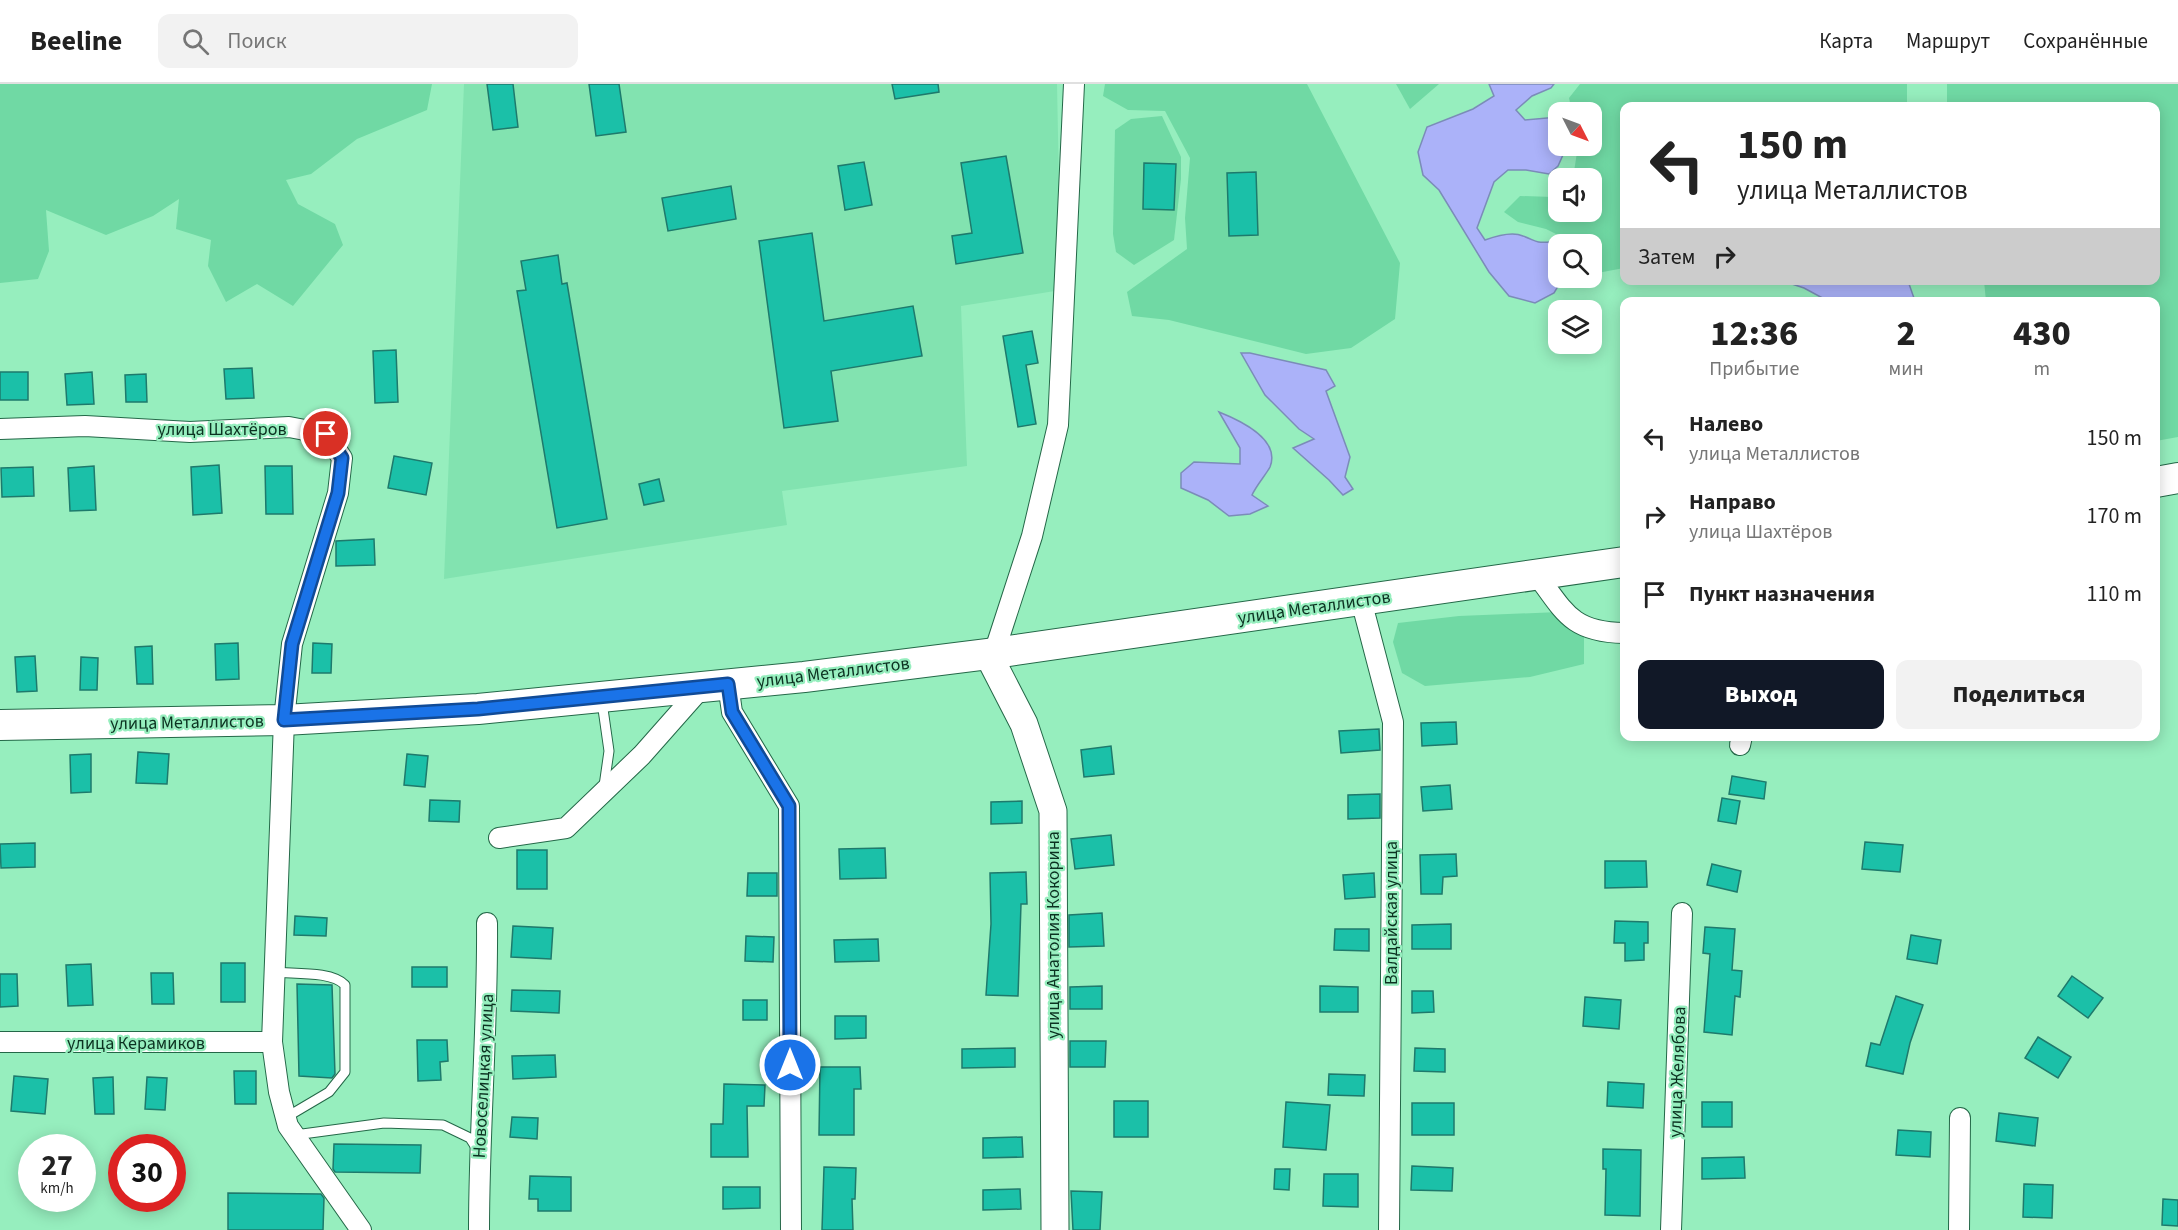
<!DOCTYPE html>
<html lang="ru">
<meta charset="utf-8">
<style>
:root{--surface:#fff;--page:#f2f2f2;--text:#222;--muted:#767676;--line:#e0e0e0;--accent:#111827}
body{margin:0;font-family:"Source Sans 3",sans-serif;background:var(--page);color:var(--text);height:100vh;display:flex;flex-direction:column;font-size:22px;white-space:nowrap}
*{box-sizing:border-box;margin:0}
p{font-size:20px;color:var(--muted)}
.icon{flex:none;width:33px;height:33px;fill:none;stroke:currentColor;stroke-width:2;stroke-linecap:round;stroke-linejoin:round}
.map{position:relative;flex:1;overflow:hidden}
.side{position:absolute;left:1620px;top:213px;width:540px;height:444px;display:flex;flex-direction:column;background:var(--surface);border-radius:12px;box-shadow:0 3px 15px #0003}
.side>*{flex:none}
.banner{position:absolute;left:1620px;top:18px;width:540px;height:183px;border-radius:12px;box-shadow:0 3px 15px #0003;background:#fff;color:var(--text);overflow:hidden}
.needle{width:39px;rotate:132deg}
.buttons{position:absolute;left:1548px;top:18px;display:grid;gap:12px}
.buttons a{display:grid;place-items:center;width:54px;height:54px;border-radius:12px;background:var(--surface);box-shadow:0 3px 15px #0003;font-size:30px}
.speed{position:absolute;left:18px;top:1050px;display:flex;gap:12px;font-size:30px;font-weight:700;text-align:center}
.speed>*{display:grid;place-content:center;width:78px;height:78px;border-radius:50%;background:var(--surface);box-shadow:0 3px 15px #0003;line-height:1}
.speed small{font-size:15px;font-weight:400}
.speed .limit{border:9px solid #d22;background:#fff;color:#111}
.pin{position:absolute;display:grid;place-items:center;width:51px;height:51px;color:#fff;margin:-26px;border:3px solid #fff;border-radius:50%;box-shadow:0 2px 6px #0007}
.me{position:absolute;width:66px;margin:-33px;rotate:0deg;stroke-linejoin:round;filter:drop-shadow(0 0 4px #0008)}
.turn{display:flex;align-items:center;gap:21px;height:126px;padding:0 18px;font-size:27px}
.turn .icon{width:78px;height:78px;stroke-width:2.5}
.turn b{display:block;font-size:42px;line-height:51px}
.then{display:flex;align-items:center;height:57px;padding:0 18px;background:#0003;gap:12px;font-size:22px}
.eta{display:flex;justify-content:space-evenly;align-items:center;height:102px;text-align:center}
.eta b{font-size:36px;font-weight:800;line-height:42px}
.cta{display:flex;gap:12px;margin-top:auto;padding:12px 18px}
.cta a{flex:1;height:69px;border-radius:12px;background:var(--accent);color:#fff;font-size:24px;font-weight:800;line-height:69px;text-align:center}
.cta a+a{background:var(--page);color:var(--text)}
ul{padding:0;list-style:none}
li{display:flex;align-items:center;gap:18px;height:78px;padding:0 18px}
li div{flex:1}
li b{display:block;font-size:22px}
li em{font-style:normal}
header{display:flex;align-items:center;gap:36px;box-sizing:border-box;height:84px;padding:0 30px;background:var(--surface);border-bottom:2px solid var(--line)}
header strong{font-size:28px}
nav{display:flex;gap:33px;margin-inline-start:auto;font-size:21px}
.search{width:420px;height:54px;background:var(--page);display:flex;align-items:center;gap:15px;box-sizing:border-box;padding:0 21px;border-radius:12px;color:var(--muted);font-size:22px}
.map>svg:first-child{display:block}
</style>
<header>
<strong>Beeline</strong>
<div class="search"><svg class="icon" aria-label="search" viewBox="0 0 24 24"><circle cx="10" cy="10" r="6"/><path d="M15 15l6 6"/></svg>Поиск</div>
<nav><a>Карта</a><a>Маршрут</a><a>Сохранённые</a></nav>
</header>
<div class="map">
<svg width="2178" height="1146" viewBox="0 0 2178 1146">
<rect width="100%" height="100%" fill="#96eebe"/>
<polygon fill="#82e3b0" points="464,0 1057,0 1061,206 961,222 967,382 782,407 787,441 444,495"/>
<g fill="#70d9a4">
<polygon points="0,0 432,0 427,26 357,55 311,90 286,96 298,120 335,140 343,161 293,222 257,200 226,218 208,182 211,156 176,145 179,115 153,132 106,151 46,126 49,167 38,195 0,199"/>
<polygon points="1105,0 1307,0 1400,179 1395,235 1351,264 1306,270 1169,236 1132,232 1127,208 1187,165 1185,134 1190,74 1165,27 1128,26 1103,12"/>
<polygon points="1396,0 1439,0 1410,25"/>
<polygon points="1580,0 1907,0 1907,22 1624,22 1624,184 1592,190 1592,160 1568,160 1568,156 1546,145 1518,138 1504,128 1520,112 1553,113 1558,108 1558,128 1592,128 1592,94 1573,94 1578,62 1592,62 1592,28 1572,28 1569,14"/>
<polygon points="1947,0 2178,0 2178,353 2156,357 2156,218 1986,217 1984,197 2156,196 2156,22 1947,22"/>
<polygon points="1162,32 1181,73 1181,95 1174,156 1134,181 1116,168 1113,150 1115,46 1131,35"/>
<polygon points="1559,528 1584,553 1584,580 1530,593 1425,602 1402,589 1393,558 1398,539 1459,532"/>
</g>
<g fill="#abb2f9" stroke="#7b8cb8" stroke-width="1.5">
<path d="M1489,0h65l-3,4 -19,8 -16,14 9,10 33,-3v29h9l-9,20 -9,8 -23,-4h-18l-14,12 -17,46 8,12c11,-4 27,-9 38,-4 14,5 11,7 27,6 3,11 8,24 8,36h5l-9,15 -19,10 -26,-7 -20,-24 -50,-82 -16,-15 -5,-23 9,-25 46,-18 21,-13z"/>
<polygon points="1783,197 1908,197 1915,217 1828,217 1804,204"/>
<polygon points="1241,269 1250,269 1326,286 1335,302 1326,307 1350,373 1345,393 1353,405 1343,411 1329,396 1293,364 1314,355 1299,345 1265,311"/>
<path d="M1219,328c20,8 62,27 51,55 -3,6 -14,19 -18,28l16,11 -18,8 -21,2 -21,-16 -27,-12v-15l13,-11 46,2v-16z"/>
</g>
<g fill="#1bc0a8" stroke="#1e7a6c" stroke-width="1.5">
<polygon points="487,0 513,0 518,43 493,46"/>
<polygon points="589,0 619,0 626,48 596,52"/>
<polygon points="892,0 938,0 939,8 895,15"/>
<polygon points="1006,72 1023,169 956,180 952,152 972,149 961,79"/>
<polygon points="864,78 872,121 845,126 838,82"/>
<polygon points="1144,79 1176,80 1174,126 1143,125"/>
<polygon points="1256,88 1258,151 1229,152 1227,89"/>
<polygon points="731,102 736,135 668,147 662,114"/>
<polygon points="812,149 824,237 913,222 922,272 831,287 838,337 784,344 759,157"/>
<polygon points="558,171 562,200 567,199 607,435 557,444 517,207 526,206 521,177"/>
<polygon points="1032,247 1038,279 1026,281 1036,340 1018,343 1003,252"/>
<polygon points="396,266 398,318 375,319 373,267"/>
<polygon points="252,284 254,314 226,315 224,285"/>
<rect x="0" y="288" width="28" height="28"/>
<polygon points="92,288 94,320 67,321 65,290"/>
<polygon points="146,290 147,318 126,318 125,291"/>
<polygon points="394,372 432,379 426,411 388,404"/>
<polygon points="219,381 222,429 193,431 191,383"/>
<polygon points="94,382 96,426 70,427 68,384"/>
<polygon points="265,382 292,382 293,430 266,430"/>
<polygon points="33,383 34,412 2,413 1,384"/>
<polygon points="659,395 664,417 644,421 639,400"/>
<polygon points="374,455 375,481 336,482 336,457"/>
<polygon points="238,559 239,595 216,596 215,560"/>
<polygon points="313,559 332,560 331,589 312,589"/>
<polygon points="152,562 153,600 137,600 135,563"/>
<polygon points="35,572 37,607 17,608 15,573"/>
<polygon points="81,573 98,574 97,606 80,606"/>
<polygon points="1456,638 1457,660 1422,662 1421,639"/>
<polygon points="1379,645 1380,666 1341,669 1339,647"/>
<polygon points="1111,662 1114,690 1084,693 1081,666"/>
<polygon points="138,668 169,670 167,700 136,699"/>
<polygon points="91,670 91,708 71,709 70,671"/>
<polygon points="407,670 428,672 425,703 404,701"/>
<polygon points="1732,692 1766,698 1764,715 1729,710"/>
<polygon points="1450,701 1452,725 1423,727 1421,703"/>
<polygon points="1380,710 1380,734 1348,735 1348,711"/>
<polygon points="1722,714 1740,717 1736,740 1718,737"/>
<polygon points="430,716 460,717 459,738 429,737"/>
<polygon points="1022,717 1022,739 991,740 991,718"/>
<polygon points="1111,751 1114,781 1075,785 1071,755"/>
<polygon points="1865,758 1903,761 1900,788 1862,785"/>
<polygon points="35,759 35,783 1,784 0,760"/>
<polygon points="885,764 886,794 840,795 839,765"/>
<rect x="517" y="766" width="30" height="39"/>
<polygon points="1456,770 1457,792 1443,793 1442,810 1421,810 1420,771"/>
<polygon points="1605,777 1646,777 1647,803 1605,804"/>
<polygon points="1712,780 1741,787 1737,808 1707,801"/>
<polygon points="1026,788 1027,820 1021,820 1018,912 986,911 991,840 990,789"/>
<polygon points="748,789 777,789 777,812 747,812"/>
<polygon points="1374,789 1375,813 1345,815 1343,791"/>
<polygon points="1102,829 1104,862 1069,863 1069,831"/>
<polygon points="295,832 327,834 326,852 294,851"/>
<polygon points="1615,837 1648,838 1648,859 1644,859 1644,876 1625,877 1625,859 1614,859"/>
<polygon points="1451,840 1451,865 1412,865 1412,841"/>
<polygon points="513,842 553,844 551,875 511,873"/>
<polygon points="1705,843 1735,845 1732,886 1742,887 1740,913 1735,912 1732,951 1704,948 1710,870 1703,869"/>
<polygon points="1335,845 1369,845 1369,867 1334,866"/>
<polygon points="1911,851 1941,856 1937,880 1907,875"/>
<polygon points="746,852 774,853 773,878 745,877"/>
<polygon points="878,855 879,877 835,878 834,856"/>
<rect x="221" y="879" width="24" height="39"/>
<polygon points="91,880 93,921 68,922 66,881"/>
<rect x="412" y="883" width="35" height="20"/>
<polygon points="151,889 173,889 174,920 152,920"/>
<polygon points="0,890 17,890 18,922 0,923"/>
<polygon points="2072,892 2103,914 2088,934 2058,912"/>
<polygon points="297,900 332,901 335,990 332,994 299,992"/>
<polygon points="1102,902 1102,925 1070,925 1070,903"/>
<polygon points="1320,902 1358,903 1358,928 1320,928"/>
<polygon points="512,906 560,907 559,929 511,927"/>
<polygon points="1412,907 1433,907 1434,928 1412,929"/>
<polygon points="1896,912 1923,921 1910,959 1903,990 1866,982 1871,959 1880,961"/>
<polygon points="1585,913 1621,916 1619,945 1583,942"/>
<rect x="743" y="916" width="24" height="20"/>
<polygon points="835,932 866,932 866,954 835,955"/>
<polygon points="2038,953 2071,973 2058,994 2025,974"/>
<polygon points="417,956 447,956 448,977 440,978 441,996 418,997"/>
<polygon points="1070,957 1106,957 1105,983 1070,983"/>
<polygon points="1015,964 1015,983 962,984 962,965"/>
<polygon points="1415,964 1445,965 1445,988 1414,987"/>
<polygon points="555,971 556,993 513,995 512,972"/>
<polygon points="820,983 860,983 861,1005 854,1005 854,1051 819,1051"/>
<polygon points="234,987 256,987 256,1020 235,1020"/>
<polygon points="1329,990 1365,991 1364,1012 1328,1011"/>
<polygon points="14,992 48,995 45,1030 11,1027"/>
<polygon points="113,993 114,1030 95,1030 93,994"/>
<polygon points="147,993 167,994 165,1026 145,1025"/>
<polygon points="1608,998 1644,1000 1643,1024 1607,1022"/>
<polygon points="724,1000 765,1001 764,1022 747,1022 748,1073 711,1073 711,1040 723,1040"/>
<rect x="1114" y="1017" width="34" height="36"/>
<polygon points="1286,1018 1330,1021 1326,1066 1283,1063"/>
<rect x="1702" y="1018" width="30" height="25"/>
<rect x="1412" y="1019" width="42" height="32"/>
<polygon points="1999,1029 2038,1034 2035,1062 1996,1057"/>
<polygon points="512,1033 538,1034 537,1055 510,1053"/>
<polygon points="1898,1046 1931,1048 1930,1073 1896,1071"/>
<polygon points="1022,1053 1023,1073 983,1074 983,1054"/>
<polygon points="334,1060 421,1061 420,1089 335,1088 333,1085"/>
<polygon points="1603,1065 1641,1066 1640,1132 1605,1131 1606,1085 1603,1085"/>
<polygon points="1744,1073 1745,1094 1702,1095 1702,1074"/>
<polygon points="1412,1082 1453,1084 1452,1107 1411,1106"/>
<polygon points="824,1083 856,1084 855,1115 852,1115 853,1146 822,1146"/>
<polygon points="1275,1085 1290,1085 1289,1106 1274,1105"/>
<polygon points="1324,1090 1358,1090 1358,1123 1323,1122"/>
<polygon points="530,1092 571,1093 571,1127 538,1127 538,1115 529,1115"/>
<polygon points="2024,1100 2053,1101 2052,1134 2023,1133"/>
<polygon points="723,1103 760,1103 760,1124 723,1125"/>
<polygon points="1020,1105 1021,1125 983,1126 983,1106"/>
<polygon points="1071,1107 1102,1108 1100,1146 1073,1146"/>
<polygon points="228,1109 321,1110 324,1114 323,1146 228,1146"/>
<polygon points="2163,1115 2178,1116 2178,1142 2162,1141"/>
</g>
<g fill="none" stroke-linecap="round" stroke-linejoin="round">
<g stroke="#246848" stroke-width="11">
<g id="lane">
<polyline points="602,618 609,667 604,702"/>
<path d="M275,888c19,2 57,-1 70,13v87l-16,20 -44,26"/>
<polyline points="295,1051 384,1039 443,1041 470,1054 477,1065"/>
</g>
</g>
<g stroke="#246848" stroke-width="22">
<g id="street">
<polyline points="0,345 85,342 190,348 289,343 326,350 342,374 338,409 292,560 284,636 272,958 279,1008 288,1042 361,1146"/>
<path d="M1537,491c28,38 35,57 87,58"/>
<polyline points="1361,516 1393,638 1389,1146"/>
<polyline points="994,569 1032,452 1058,341 1074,0"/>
<polyline points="728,600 732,628 789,722 791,1146"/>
<polyline points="1740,661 1742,652"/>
<polyline points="499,754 566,744 642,671 703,602"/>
<polyline points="0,958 272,958"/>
<path d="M479,1146c0,-103 9,-205 8,-307"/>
<polyline points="1671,1146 1682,829"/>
<polyline points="1959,1146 1960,1034"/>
</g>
</g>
<g stroke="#246848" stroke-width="29">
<polyline id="secondary" points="988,570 1024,640 1053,727 1055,1146"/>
</g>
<g stroke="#246848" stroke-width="32">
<g id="primary">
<polyline points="2156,398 2178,394"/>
<polyline points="0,641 284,636 478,625 804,593 988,570 1624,478"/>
</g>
</g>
<use href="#lane" stroke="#fff" stroke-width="9"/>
<use href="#street" stroke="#fff" stroke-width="20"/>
<use href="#secondary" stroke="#fff" stroke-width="27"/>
<use href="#primary" stroke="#fff" stroke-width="30"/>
</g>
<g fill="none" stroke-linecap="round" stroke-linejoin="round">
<g stroke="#114b97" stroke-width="15">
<polyline id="route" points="326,350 342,374 338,409 292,560 284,636 478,625 728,600 732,628 789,722 790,981"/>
</g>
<use href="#route" stroke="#1a73e8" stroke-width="10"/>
</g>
<g text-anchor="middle" stroke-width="4.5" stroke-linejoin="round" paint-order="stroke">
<g font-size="18" fill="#0c3221" stroke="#96eebe">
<text x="222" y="351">улица Шахтёров</text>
<text transform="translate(1314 523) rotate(-8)" y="6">улица Металлистов</text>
<text transform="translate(833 588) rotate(-7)" y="6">улица Металлистов</text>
<text transform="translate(187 638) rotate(-1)" y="6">улица Металлистов</text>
<text transform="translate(1391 829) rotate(-90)" y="6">Валдайская улица</text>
<text transform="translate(1053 851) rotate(-90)" y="6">улица Анатолия Кокорина</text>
<text x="136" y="965">улица Керамиков</text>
<text transform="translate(1677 988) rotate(-88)" y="6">улица Желябова</text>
<text transform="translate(483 992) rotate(-87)" y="6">Новоселицкая улица</text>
</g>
</g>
</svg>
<div class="buttons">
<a><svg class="needle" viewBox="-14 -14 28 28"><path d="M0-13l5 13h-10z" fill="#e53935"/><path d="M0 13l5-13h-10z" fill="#767676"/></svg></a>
<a><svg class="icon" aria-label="sound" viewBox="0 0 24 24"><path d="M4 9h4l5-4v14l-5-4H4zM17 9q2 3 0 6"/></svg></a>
<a><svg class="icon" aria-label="search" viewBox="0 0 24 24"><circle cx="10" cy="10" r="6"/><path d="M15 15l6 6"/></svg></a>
<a><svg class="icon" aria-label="layers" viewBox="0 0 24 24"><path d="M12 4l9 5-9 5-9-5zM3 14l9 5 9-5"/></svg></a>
</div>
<div class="speed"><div>27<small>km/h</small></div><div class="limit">30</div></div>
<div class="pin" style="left:326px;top:350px;background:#d93025"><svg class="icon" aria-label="arrive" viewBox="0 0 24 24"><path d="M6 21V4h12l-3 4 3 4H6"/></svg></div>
<svg class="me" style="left:790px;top:981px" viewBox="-20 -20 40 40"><circle r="17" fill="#1a73e8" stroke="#fff" stroke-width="3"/><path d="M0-11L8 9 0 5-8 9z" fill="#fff"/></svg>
<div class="banner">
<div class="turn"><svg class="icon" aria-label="left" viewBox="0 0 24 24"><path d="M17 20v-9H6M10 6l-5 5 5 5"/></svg><div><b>150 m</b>улица Металлистов</div></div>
<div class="then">Затем<svg class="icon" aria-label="right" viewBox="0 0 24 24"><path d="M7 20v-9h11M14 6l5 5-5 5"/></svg></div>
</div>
<section class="side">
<div class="eta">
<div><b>12:36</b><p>Прибытие</p></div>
<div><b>2</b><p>мин</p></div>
<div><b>430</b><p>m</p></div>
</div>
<ul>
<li><svg class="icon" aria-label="left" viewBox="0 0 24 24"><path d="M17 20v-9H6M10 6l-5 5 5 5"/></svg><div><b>Налево</b><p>улица Металлистов</p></div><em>150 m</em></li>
<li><svg class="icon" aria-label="right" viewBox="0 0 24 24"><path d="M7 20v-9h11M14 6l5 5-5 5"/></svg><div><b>Направо</b><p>улица Шахтёров</p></div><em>170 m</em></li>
<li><svg class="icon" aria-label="arrive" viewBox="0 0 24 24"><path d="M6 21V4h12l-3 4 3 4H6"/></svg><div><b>Пункт назначения</b></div><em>110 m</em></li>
</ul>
<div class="cta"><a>Выход</a><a>Поделиться</a></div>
</section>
</div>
